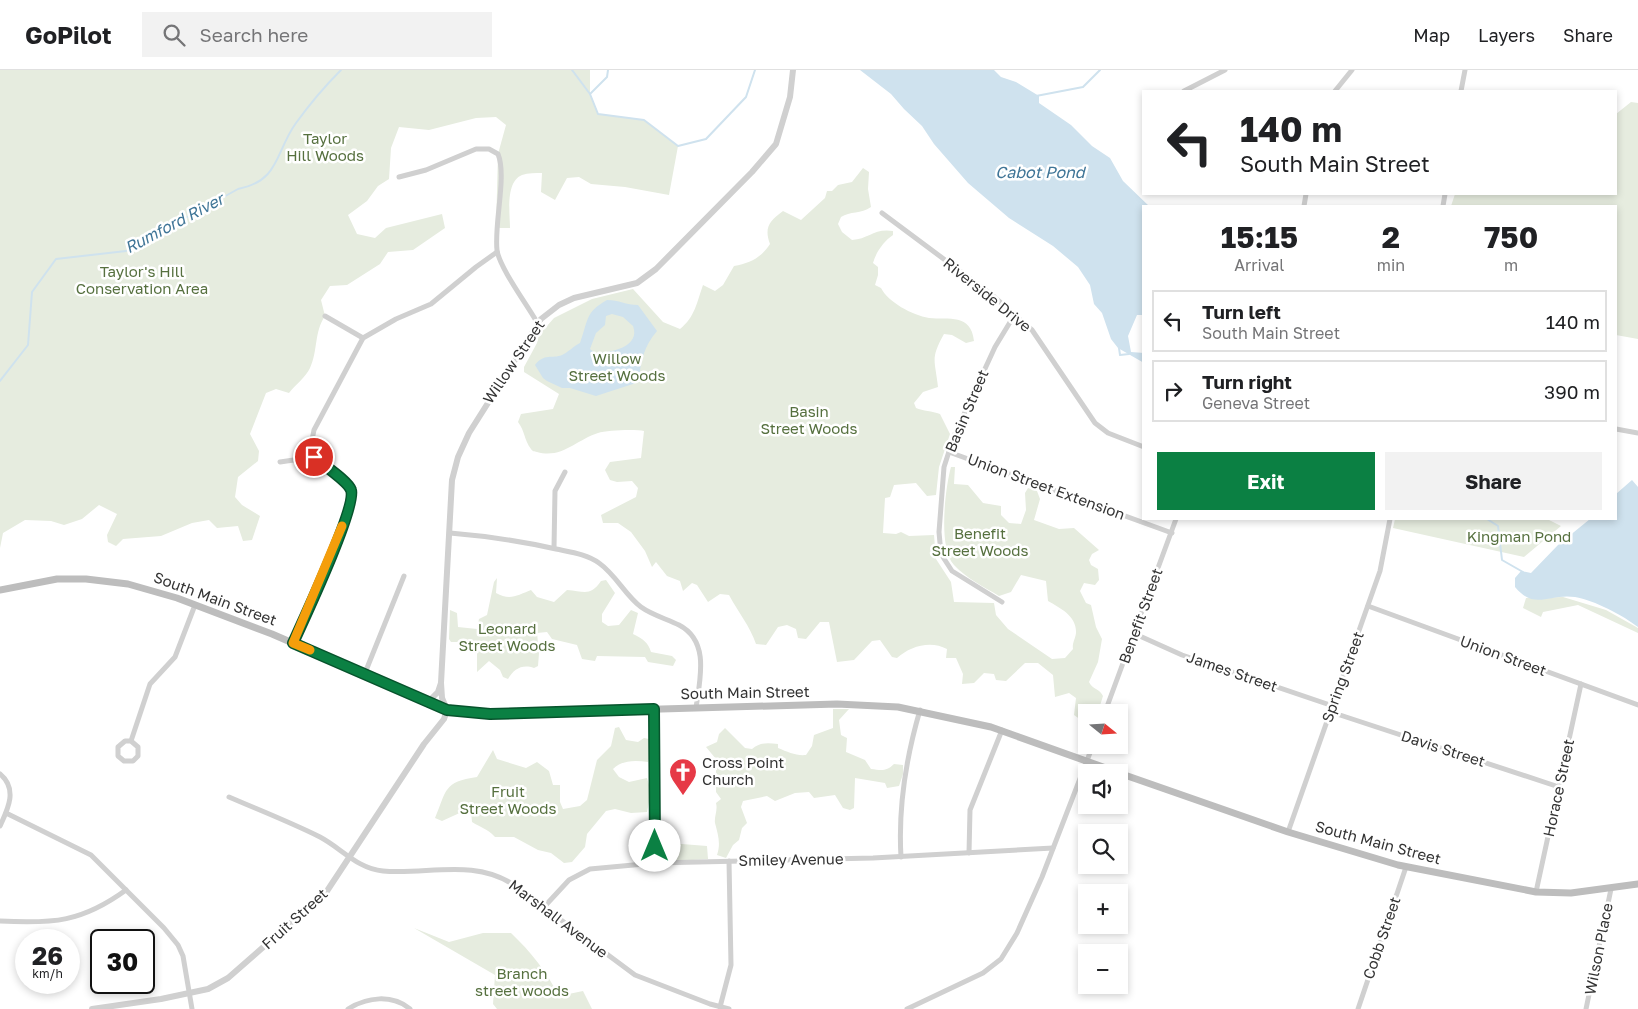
<!DOCTYPE html>
<meta charset="utf-8">
<style>
:root{--surface:#fff;--page:#f2f2f2;--text:#202124;--muted:#757577;--line:#e0e0e0;--accent:#0b8043}
body{margin:0;font-family:"Golos Text",sans-serif;background:var(--page);color:var(--text);height:100vh;display:flex;flex-direction:column;font-size:19px;white-space:nowrap}
*{box-sizing:border-box;margin:0}
p{font-size:16px;color:var(--muted)}
.icon{flex:none;width:28px;height:28px;fill:none;stroke:currentColor;stroke-width:2;stroke-linecap:round;stroke-linejoin:round}
.map{position:relative;flex:1;overflow:hidden}
.side{position:absolute;left:1142px;top:135px;width:475px;height:315px;display:flex;flex-direction:column;background:var(--surface);border-radius:0px;box-shadow:0 2px 8px #0003}
.side>*{flex:none}
.hud{position:absolute;left:1142px;top:20px;width:475px;height:105px;border-radius:0px;box-shadow:0 2px 8px #0003;background:#fff;color:var(--text);overflow:hidden}
.needle{width:32px;rotate:108deg}
.fabs{position:absolute;left:1078px;top:634px;display:grid;gap:10px}
.fabs a{display:grid;place-items:center;width:50px;height:50px;border-radius:0px;background:var(--surface);box-shadow:0 2px 8px #0003;font-size:25px}
.speed{position:absolute;left:15px;top:859px;display:flex;gap:10px;font-size:25px;font-weight:700;text-align:center}
.speed>*{display:grid;place-content:center;width:65px;height:65px;border-radius:50%;background:var(--surface);box-shadow:0 2px 8px #0003;line-height:1}
.speed small{font-size:12px;font-weight:400}
.speed .limit{border:2px solid #111;border-radius:8px;background:#fff;color:#111}
.pin{position:absolute;display:grid;place-items:center;width:42px;height:42px;color:#fff;margin:-21px;border:2px solid #fff;border-radius:50%;box-shadow:0 1px 5px #0007}
.me{position:absolute;width:55px;margin:-28px;rotate:0deg;stroke-linejoin:round;filter:drop-shadow(0 0 4px #0008)}
.turn{display:flex;align-items:center;gap:18px;height:105px;padding:0 15px;font-size:22px}
.turn .icon{width:65px;height:65px;stroke-width:2.5}
.turn b{display:block;font-size:35px;line-height:42px}
.eta{display:flex;justify-content:space-evenly;align-items:center;height:85px;text-align:center}
.eta b{font-size:30px;font-weight:700;line-height:35px}
.button{display:flex;gap:10px;margin-top:auto;padding:10px 15px}
.button a{flex:1;height:58px;border-radius:0px;background:var(--accent);color:#fff;font-size:20px;font-weight:700;line-height:58px;text-align:center}
.button a+a{background:var(--page);color:var(--text)}
ul{padding:0;list-style:none}
li{display:flex;align-items:center;gap:15px;height:62px;margin:0 10px 8px;padding:0 5px;border:2px solid var(--line);border-radius:0px}
li div{flex:1}
li b{display:block;font-size:19px}
li em{font-style:normal}
header{display:flex;align-items:center;gap:30px;box-sizing:border-box;height:70px;padding:0 25px;background:var(--surface);border-bottom:1px solid var(--line)}
header strong{font-size:24px}
nav{display:flex;gap:28px;margin-inline-start:auto;font-size:18px}
.search{width:350px;height:45px;background:var(--page);display:flex;align-items:center;gap:12px;box-sizing:border-box;padding:0 18px;border-radius:0px;color:var(--muted);font-size:19px}
.map>svg:first-child{display:block}
</style>
<header>
<strong>GoPilot</strong>
<div class="search"><svg class="icon" aria-label="search" viewBox="0 0 24 24"><circle cx="10" cy="10" r="6"/><path d="M15 15l6 6"/></svg>Search here</div>
<nav><a>Map</a><a>Layers</a><a>Share</a></nav>
</header>
<div class="map">
<svg width="1638" height="939" viewBox="0 0 1638 939">
<rect width="100%" height="100%" fill="#fff"/>
<g fill="#e6ecdf">
<path d="M0,0h590v24l8,20 46,6 34,26 -9,49 -44,-8 -34,-3 -12,-7 -12,1 -12,22 -14,-8 1,-19c-6,0 -14,0 -20,2 -17,7 -12,39 -12,53h-14l2,-74 8,-29 -10,-8 -20,1 -47,12 -30,-3 -8,21 -2,31 -11,7 -11,15 -19,14 9,19 18,4 11,-10 56,-14 3,14 -32,22 -25,2 -8,12 -33,21 -17,1 -9,14 4,16c-11,16 -7,35 -15,52 -4,9 -15,17 -21,25l-13,-4 -10,4 -16,41 9,17 -1,10 -20,16 -3,20 7,8 18,11 -8,24 -9,1 -5,-15 -21,2 -8,-8 -17,3 -31,13 -38,3 -7,7 -8,-4 -1,-7 10,-21 -18,-9 -17,14 -18,6 -13,-4 -26,-1 -22,13 -3,15z"/>
<polygon points="1631,32 1638,33 1638,269 1616,265 1616,136 1451,136 1455,124 1616,124 1616,44"/>
<path d="M863,98l6,4 -1,17 3,18c-10,7 -21,4 -30,10l-3,7 4,8 10,8c17,-1 22,-12 41,-9v4c-9,6 -17,17 -20,28l5,4v8l-3,10 6,3c7,14 31,27 48,30 20,2 42,-5 45,23l-8,2 -14,-8 -8,-1c-14,25 -9,26 -6,53l-15,5 -9,11 2,5c7,3 16,3 24,6l10,20 -11,33 -3,28 -9,1 -11,-13 -22,2 -4,12 -5,1 -2,35 13,1 5,-2 8,4 25,-1 2,24 15,23 3,20 40,1 2,12 12,14 44,30 13,-1 8,-9c-1,-6 2,-9 3,-16 1,-17 -16,-25 -28,-32l-2,-20 -25,-6 -10,17 -12,4c-15,-9 -33,-18 -45,-31 -16,-16 -9,-77 -3,-98h4l-1,17 14,1 15,18 18,3v9l8,8 12,1 5,-14 -1,-17 3,-5 9,3 3,8 -6,21 25,9 15,-1 25,22 -7,4 -3,6 2,5 7,4 1,11 -4,5 -11,-2 -4,8 6,12 5,2 5,22 6,12 -4,23 -9,20c3,7 11,7 14,14l-5,16h-12l-5,8 -7,-5 2,-17 -7,-5 -14,4 -2,-22 -15,-12h-13l-19,18 -10,-1 -2,-6 -10,-1 -10,10 -12,1 1,-10 -7,-16h-10l1,-9c-16,-9 -37,-3 -50,9l-5,-1 -12,-17 -8,1 -18,19 -17,2 -8,-40h-9l-14,17 -8,-1 -2,-9 -9,-4 -9,2 -12,18 -10,-1c-6,-18 -18,-32 -27,-49l-9,-1 -12,8 -11,-17 -5,-2 -9,8 -3,-10 -13,-5 -11,-14 -4,5 -7,-16 -14,-19 -13,-9h-15l-2,-8 35,-18 2,-9 -6,-7 -15,1 -7,-2 -5,-10 5,-8 31,-4 3,-27c-8,-2 -37,-1 -46,2 -22,7 -36,26 -61,19 -3,-1 -4,0 -6,-3 -7,-9 -6,-18 -13,-27l3,-8 32,-5 6,-15 -35,-22v-5l13,-24 2,-8 15,-17 38,-19 41,-10 30,33 17,7c15,-12 17,-27 23,-44l12,6 8,-6 11,-19c16,-3 27,-8 36,-22 -6,-16 -1,-23 13,-33l18,9 24,-22 2,-7h5l6,-6 14,-3z"/>
<polygon points="1395,449 1547,449 1561,456 1524,487 1393,458"/>
<path d="M497,508l-1,15c14,8 22,2 35,-3l6,7 17,5 13,-12c17,1 23,7 34,-9l5,-1 9,13 -13,21v8l6,4 11,-1 12,-15 7,3 -5,21c10,5 15,8 18,18l21,4 4,4 -3,6 -25,-4 -3,-5 -48,-1 -2,5 -13,-2 -5,-14 -25,-6 -5,-7 -10,1 2,20 -1,13 -4,2c-12,-4 -20,1 -26,11l-5,-2 -3,-7 -11,-9 -12,11v-25l-2,-5h-24l-2,-3 1,-29 7,3 1,14 19,2 2,-10 8,-4 7,-33z"/>
<polygon points="1563,527 1606,540 1638,558 1638,563 1578,535 1543,542 1541,547 1523,538 1526,528"/>
<path d="M833,639h16l-10,11 2,15 6,3 -1,14 19,8 6,9c10,1 15,3 23,-5l9,1v9l-4,12 -12,2 -2,-5 -30,-5 -1,30 -4,2 -7,-2 -8,-13 -21,3 -5,-6 -14,1 -20,8 -8,-5 -24,5 -2,6 6,16 -5,5 -3,12 -6,5 -7,13 -9,-3c4,-12 1,-20 -2,-32 -1,-6 3,-13 1,-20l5,-4 -5,-7v-33l-10,-12 11,-5 2,-8 6,-6 20,20 7,1c8,-7 16,-6 26,-5v4c10,4 18,8 28,7l6,-9 2,-11 19,-7z"/>
<path d="M619,657l7,13 12,2 6,-4 5,1 1,17 -2,6c-13,-2 -26,-2 -35,7l6,8 10,5 18,-4 4,14 -4,20 -16,1 -16,-4 -9,2 -19,23 -2,13 -13,15 -8,1 -13,-10 -13,-3 -24,-13h-19c-8,-9 -14,-9 -23,-15l-1,-11h-7l-22,10 -7,-3c12,-28 8,-36 42,-41l16,-27 4,9 29,9 11,-6 12,9 4,14h7v17l3,7 17,-3 7,-6 10,-40 14,-14 4,-18z"/>
<polygon points="657,772 707,776 708,789 661,792 656,786"/>
<path d="M414,858l35,14 34,-9h28c20,19 35,38 48,63l24,-5 9,18h-95l-4,-5 2,-29z"/>
</g>
<g fill="#cfe2ee" fill-rule="evenodd">
<polygon points="860,0 994,0 1001,7 1016,12 1039,26 1039,33 1071,55 1092,76 1110,88 1123,111 1149,136 1144,136 1144,245 1137,245 1128,266 1131,282 1144,283 1144,293 1118,278 1111,269 1102,243 1094,234 1090,215 1078,197 1053,176 1009,148 968,113 934,74 922,56 904,39 891,24"/>
<path d="M607,230c12,0 19,5 31,5l19,26c-13,15 -17,31 -18,51l-43,14 -26,-8h-8l-15,-7 -4,-3 -8,-13c9,-12 17,-6 27,-10 5,-2 12,-9 18,-12 8,-22 5,-31 27,-43zM612,244l11,3 10,9c8,21 -23,27 -38,27l-5,-4 6,-16 9,-8 1,-9z"/>
<path d="M1632,410l6,7v140c-14,-11 -44,-27 -63,-30 -26,-4 -40,14 -60,-10v-9l6,-7 10,2 27,-28 32,-26h26v-25z"/>
</g>
<g fill="none" stroke-linecap="round" stroke-linejoin="round">
<g stroke="#cfe2ee" stroke-width="2">
<polyline points="572,0 590,24 598,44 644,50 678,76 706,69 746,27 755,0"/>
<polyline points="590,24 607,7 608,0"/>
<polyline points="1036,26 1083,17 1100,0"/>
<polyline points="1119,278 1120,285 1129,284"/>
<path d="M0,311l28,-36 4,-53 24,-33 70,-8 112,-62c42,-8 37,-37 58,-66 13,-18 29,-37 45,-53"/>
<polyline points="1487,449 1498,456 1502,490 1523,502"/>
</g>
<g stroke="#d0d0d0" stroke-width="5">
<polyline points="1184,21 1225,0"/>
<polyline points="1335,21 1352,0"/>
<polyline points="1461,21 1465,0"/>
<path d="M399,107l27,-7 50,-21h13l9,5c9,22 -4,69 -1,96 2,17 31,56 41,74"/>
<polyline points="1304,136 1306,124"/>
<polyline points="1443,136 1445,124"/>
<polyline points="882,143 992,225 1032,260 1095,353 1108,363 1144,377"/>
<polyline points="325,246 363,268"/>
<polyline points="1616,359 1638,363"/>
<polyline points="949,382 1172,463"/>
<polyline points="280,392 314,387"/>
<path d="M450,463c36,3 71,8 106,16 14,3 31,5 43,14 17,12 26,32 42,44 11,8 26,12 38,18 31,16 21,54 17,83"/>
<polyline points="554,478 555,421 565,402"/>
<polyline points="1002,532 952,501 941,484 939,462 944,397 954,366 995,277 1015,244"/>
<polyline points="1368,536 1638,635"/>
<polyline points="1133,563 1182,585 1333,636 1334,642 1340,645 1559,717"/>
<path d="M293,573c10,-22 64,-138 58,-154 -5,-12 -32,-24 -41,-39l4,-20 49,-92 33,-19 35,-15 45,-37 21,-15"/>
<polyline points="365,603 404,506"/>
<polyline points="654,639 655,793"/>
<polyline points="1105,642 1176,449"/>
<polyline points="131,671 125,671 118,677 118,686 124,691 133,691 138,686 138,677 131,671 150,614 175,587 195,535"/>
<path d="M0,704c18,15 8,35 0,52"/>
<path d="M229,727c30,13 61,25 91,40 21,11 38,32 63,34 44,4 91,-13 131,14l121,90 75,29 19,5"/>
<polyline points="6,743 91,785 164,858 178,875 183,886 192,939"/>
<polyline points="1288,762 1380,501 1390,449"/>
<polyline points="969,783 970,740 1002,660"/>
<path d="M901,787c-3,-50 5,-99 19,-147"/>
<polyline points="1536,822 1581,614"/>
<polyline points="544,837 569,810 590,799 655,793 873,788 1053,778"/>
<path d="M0,851c53,3 82,1 126,-31"/>
<polyline points="720,937 731,895 729,791"/>
<path d="M348,939c19,-12 44,-15 62,0"/>
<polyline points="907,939 983,903 1001,889 1017,863 1042,807 1093,675"/>
<polyline points="1358,939 1406,797"/>
<polyline points="1586,939 1611,819"/>
</g>
<g stroke="#d0d0d0" stroke-width="6">
<polyline points="441,613 452,410 458,387 469,363 541,249 559,235 574,228 637,213 656,199 752,102 776,74 790,27 793,0"/>
<polyline points="92,939 161,929 208,919 228,908 327,821 424,674 444,649 447,640 442,628 441,613 438,622 428,632"/>
</g>
<g stroke="#bdbdbd" stroke-width="7">
<polyline points="0,520 57,509 86,509 128,514 177,528 272,564 447,640 490,644 837,634 898,637 991,657 1117,702"/>
<polyline points="1119,703 1288,762 1398,795 1536,822 1571,823 1638,814"/>
</g>
</g>
<g fill="none" stroke-linecap="round" stroke-linejoin="round">
<g stroke="#07532c" stroke-width="12">
<path id="route" d="M314,387c9,8 34,24 37,33 6,16 -48,131 -58,153l154,67 43,4 164,-5 1,137"/>
</g>
<use href="#route" stroke="#0b8043" stroke-width="9"/>
<polyline stroke="#f59e0b" stroke-width="9" points="310,580 293,573 342,456"/>
</g>
<defs>
<g id="church-pin" transform="scale(1.4375)"><path d="M0 17L-7.5 6A9.5 9.5 0 1 1 7.5 6Z" fill="#e63946" stroke="#fff"/><path d="M-1.2-6h2.4v3.5h3.3v2.4h-3.3V6h-2.4V-.1h-3.3v-2.4h3.3Z" fill="#fff"/></g>
</defs>
<g fill-rule="evenodd">
<use href="#church-pin" x="683" y="702"/>
</g>
<g text-anchor="middle" stroke-width="5" stroke-linejoin="round" paint-order="stroke">
<g font-size="15" fill="#56703f" stroke="#fff">
<text x="325" y="74">Taylor<tspan x="325" dy="17">Hill Woods</tspan></text>
<text x="142" y="207">Taylor's Hill<tspan x="142" dy="17">Conservation Area</tspan></text>
<text x="617" y="294">Willow<tspan x="617" dy="17">Street Woods</tspan></text>
<text x="809" y="347">Basin<tspan x="809" dy="17">Street Woods</tspan></text>
<text x="980" y="469">Benefit<tspan x="980" dy="17">Street Woods</tspan></text>
<text x="1519" y="472">Kingman Pond</text>
<text x="507" y="564">Leonard<tspan x="507" dy="17">Street Woods</tspan></text>
<text x="508" y="727">Fruit<tspan x="508" dy="17">Street Woods</tspan></text>
<text x="522" y="909">Branch<tspan x="522" dy="17">street woods</tspan></text>
</g>
<g font-size="15" fill="#333" stroke="#fff">
<text transform="translate(987 225) rotate(39)" y="5">Riverside Drive</text>
<text transform="translate(514 292) rotate(-56)" y="5">Willow Street</text>
<text transform="translate(967 341) rotate(-67)" y="5">Basin Street</text>
<text transform="translate(1046 417) rotate(20)" y="5">Union Street Extension</text>
<text transform="translate(215 529) rotate(20)" y="5">South Main Street</text>
<text transform="translate(1141 546) rotate(-70)" y="5">Benefit Street</text>
<text transform="translate(1503 586) rotate(20)" y="5">Union Street</text>
<text transform="translate(1232 602) rotate(19)" y="5">James Street</text>
<text transform="translate(1343 607) rotate(-70)" y="5">Spring Street</text>
<text transform="translate(745 623) rotate(-1)" y="5">South Main Street</text>
<text transform="translate(1443 679) rotate(18)" y="5">Davis Street</text>
<text transform="translate(1559 718) rotate(-78)" y="5">Horace Street</text>
<text transform="translate(1378 773) rotate(15)" y="5">South Main Street</text>
<text transform="translate(791 790) rotate(-1)" y="5">Smiley Avenue</text>
<text transform="translate(295 849) rotate(-42)" y="5">Fruit Street</text>
<text transform="translate(558 849) rotate(37)" y="5">Marshall Avenue</text>
<text transform="translate(1382 868) rotate(-71)" y="5">Cobb Street</text>
<text transform="translate(1599 879) rotate(-79)" y="5">Wilson Place</text>
</g>
<g font-size="15" fill="#333" stroke="#fff" text-anchor="start">
<text x="702" y="698">Cross Point<tspan x="702" dy="17">Church</tspan></text>
</g>
<g font-size="16" font-style="italic" fill="#3f7597" stroke="#fff">
<text x="1040" y="108">Cabot Pond</text>
<text transform="translate(174 153) rotate(-28)" y="6">Rumford River</text>
</g>
</g>
</svg>
<div class="fabs">
<a><svg class="needle" viewBox="-14 -14 28 28"><path d="M0-13l5 13h-10z" fill="#e53935"/><path d="M0 13l5-13h-10z" fill="#757577"/></svg></a>
<a><svg class="icon" aria-label="sound" viewBox="0 0 24 24"><path d="M4 9h4l5-4v14l-5-4H4zM17 9q2 3 0 6"/></svg></a>
<a><svg class="icon" aria-label="search" viewBox="0 0 24 24"><circle cx="10" cy="10" r="6"/><path d="M15 15l6 6"/></svg></a>
<a>+</a>
<a>−</a>
</div>
<div class="speed"><div>26<small>km/h</small></div><div class="limit">30</div></div>
<div class="pin" style="left:314px;top:387px;background:#d93025"><svg class="icon" aria-label="arrive" viewBox="0 0 24 24"><path d="M6 21V4h12l-3 4 3 4H6"/></svg></div>
<svg class="me" style="left:655px;top:776px" viewBox="-20 -20 40 40"><circle r="19" fill="#fff"/><path d="M0-13L10 11 0 6-10 11z" fill="#0b8043"/></svg>
<div class="hud">
<div class="turn"><svg class="icon" aria-label="left" viewBox="0 0 24 24"><path d="M17 20v-9H6M10 6l-5 5 5 5"/></svg><div><b>140 m</b>South Main Street</div></div>
</div>
<section class="side">
<div class="eta">
<div><b>15:15</b><p>Arrival</p></div>
<div><b>2</b><p>min</p></div>
<div><b>750</b><p>m</p></div>
</div>
<ul>
<li><svg class="icon" aria-label="left" viewBox="0 0 24 24"><path d="M17 20v-9H6M10 6l-5 5 5 5"/></svg><div><b>Turn left</b><p>South Main Street</p></div><em>140 m</em></li>
<li><svg class="icon" aria-label="right" viewBox="0 0 24 24"><path d="M7 20v-9h11M14 6l5 5-5 5"/></svg><div><b>Turn right</b><p>Geneva Street</p></div><em>390 m</em></li>
</ul>
<div class="button"><a>Exit</a><a>Share</a></div>
</section>
</div>
